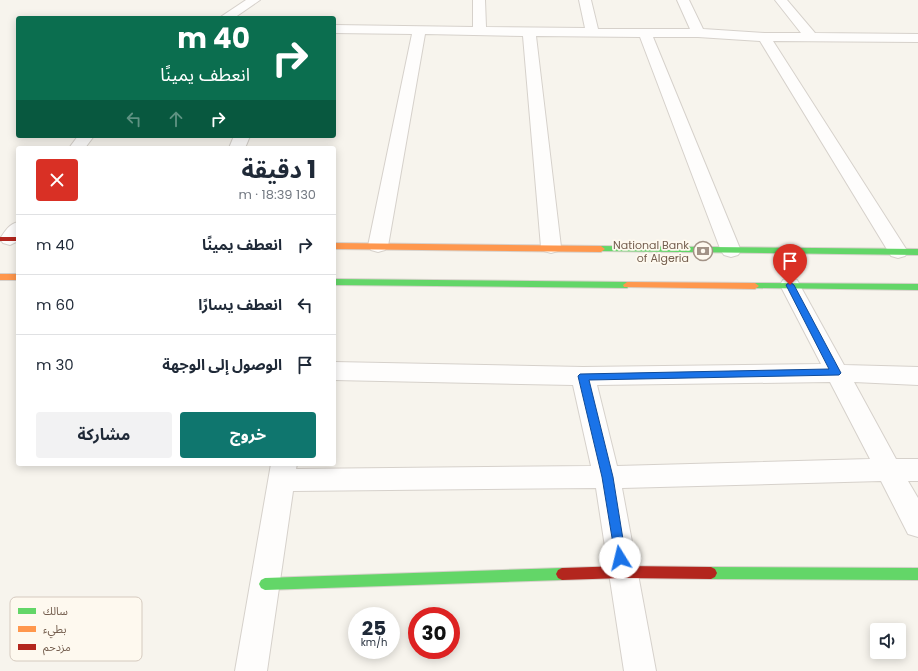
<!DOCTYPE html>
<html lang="ar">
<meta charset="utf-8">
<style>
:root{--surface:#fff;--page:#f2f2f3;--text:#1f2937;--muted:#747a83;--line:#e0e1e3;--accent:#0f766e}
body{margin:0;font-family:Poppins,"Noto Sans Arabic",sans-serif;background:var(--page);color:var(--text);direction:rtl;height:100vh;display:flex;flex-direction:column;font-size:15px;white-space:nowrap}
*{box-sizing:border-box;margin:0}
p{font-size:13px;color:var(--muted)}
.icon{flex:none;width:22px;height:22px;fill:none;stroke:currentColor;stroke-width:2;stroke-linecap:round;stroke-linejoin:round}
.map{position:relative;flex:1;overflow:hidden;direction:ltr}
.drawer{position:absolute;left:16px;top:146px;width:320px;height:320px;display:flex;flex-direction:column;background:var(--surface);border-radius:4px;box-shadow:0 2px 10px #0003;direction:rtl}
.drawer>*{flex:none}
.top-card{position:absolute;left:16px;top:16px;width:320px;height:122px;border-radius:4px;box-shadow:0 2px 10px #0003;direction:rtl;background:#0b6e4f;color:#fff;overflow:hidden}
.controls{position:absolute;left:870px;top:623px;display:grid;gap:8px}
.controls a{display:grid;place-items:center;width:36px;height:36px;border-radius:4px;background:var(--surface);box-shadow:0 2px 10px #0003;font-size:20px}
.speed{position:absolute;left:348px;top:607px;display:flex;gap:8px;font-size:20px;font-weight:700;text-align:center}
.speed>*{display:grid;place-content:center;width:52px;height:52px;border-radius:50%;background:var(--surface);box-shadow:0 2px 10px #0003;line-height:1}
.speed small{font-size:10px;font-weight:400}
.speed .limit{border:6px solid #d22;background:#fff;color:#111}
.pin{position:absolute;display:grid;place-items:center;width:34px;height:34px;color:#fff;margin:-41px -17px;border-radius:50% 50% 50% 0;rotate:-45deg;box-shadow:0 0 4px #0007}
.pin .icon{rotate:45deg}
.me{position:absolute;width:44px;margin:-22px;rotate:351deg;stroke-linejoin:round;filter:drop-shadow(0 0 3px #0008)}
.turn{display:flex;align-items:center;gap:14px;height:84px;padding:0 20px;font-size:18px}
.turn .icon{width:52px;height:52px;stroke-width:2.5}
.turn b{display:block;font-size:28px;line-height:34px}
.lanes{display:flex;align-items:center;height:38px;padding:0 20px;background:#0003;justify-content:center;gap:20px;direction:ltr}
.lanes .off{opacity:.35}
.round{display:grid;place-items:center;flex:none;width:42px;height:42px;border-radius:4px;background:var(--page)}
.overview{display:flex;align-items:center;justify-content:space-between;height:68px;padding:0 20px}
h1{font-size:24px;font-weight:700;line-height:30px}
.cta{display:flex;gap:8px;margin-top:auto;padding:8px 20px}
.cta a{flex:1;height:46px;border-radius:4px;background:var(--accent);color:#fff;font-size:16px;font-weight:700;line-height:46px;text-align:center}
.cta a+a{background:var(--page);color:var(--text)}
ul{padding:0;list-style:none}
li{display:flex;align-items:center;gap:12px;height:60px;padding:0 20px;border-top:1px solid var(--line)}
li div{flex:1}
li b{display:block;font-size:15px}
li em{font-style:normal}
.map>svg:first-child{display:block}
</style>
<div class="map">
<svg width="918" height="671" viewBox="0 0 918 671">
<rect width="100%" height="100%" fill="#f7f4ed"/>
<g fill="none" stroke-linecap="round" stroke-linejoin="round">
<g stroke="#d6d1cb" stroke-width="2">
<g id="street">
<polygon points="246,0 260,0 234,18 219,18"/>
<polygon points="473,0 485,0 486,27 585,28 579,0 591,0 598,29 690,29 677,0 689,0 703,29 764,33 801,33 775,0 787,0 815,33 918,34 918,42 773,41 908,252 905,256 898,258 891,256 760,41 698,37 653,37 741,251 738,255 731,257 724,255 721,251 640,37 536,36 561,247 558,251 551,253 544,251 541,247 523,36 425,34 388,246 385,250 378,252 371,250 368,246 412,34 334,33 334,25 473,27"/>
<polygon points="78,136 94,136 85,148 69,148"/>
<polygon points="234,136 250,136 245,148 229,148"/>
<path d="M18,222v19l-8,4 -7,-2 -3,-4c5,-8 9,-15 18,-17z"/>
<path d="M790,278l7,2 47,85 74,2v18l-64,-3 42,77h22v22h-10l10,17v39l-10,-3 -27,-53 -259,7 34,183h-32l-28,-183 -303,3 -26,180h-32l36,-207h26l-1,5 295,-3 -18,-81 -239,-5v-18l249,5 238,-3 -41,-79 3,-5zM830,382l40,77 -253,7 -20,-81z"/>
</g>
</g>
<g stroke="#d7d1cb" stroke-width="2">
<g id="fast">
<polygon points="601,246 918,249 918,255 598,251 597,249"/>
<polygon points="334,279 627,282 631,285 627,288 334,285"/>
<polygon points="755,283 918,284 918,290 752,288 751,286"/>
<polygon points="711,567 918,568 918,580 711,579 707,577 705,573 707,569"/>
<polygon points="562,568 566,570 568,574 566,578 562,580 265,590 261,588 259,584 261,580 265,578"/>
</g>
</g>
<g stroke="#d7d1cb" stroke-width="2">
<g id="slow">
<polygon points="334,243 601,246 605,249 601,252 334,249"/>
<rect x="0" y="274" width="18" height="6"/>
<polygon points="627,282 755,283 759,286 755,289 624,287 623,285"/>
</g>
</g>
<g stroke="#d7d1cb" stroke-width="2">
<g id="jam">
<rect x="0" y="237" width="18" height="4"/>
<polygon points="623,566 711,567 715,569 717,573 715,577 711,579 623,578 562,580 558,578 556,574 558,570 562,568"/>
</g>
</g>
<use href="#street" fill="#fefdfc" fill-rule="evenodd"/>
<use href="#fast" fill="#63d668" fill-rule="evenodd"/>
<use href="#slow" fill="#ff974d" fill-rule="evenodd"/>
<use href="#jam" fill="#b3261e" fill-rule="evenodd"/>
</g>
<polygon fill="#1a73e8" stroke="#114b97" points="790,282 794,285 841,373 839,375 589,380 613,477 626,558 625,562 620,564 616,562 602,477 578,376 580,374 829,369 786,285"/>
<defs>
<g id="bank-ring" transform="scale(1)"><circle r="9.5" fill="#fef9ef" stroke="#a29286" stroke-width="1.5"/><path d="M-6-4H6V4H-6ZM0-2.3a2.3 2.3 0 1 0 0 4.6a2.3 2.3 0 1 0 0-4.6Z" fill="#a29286"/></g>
</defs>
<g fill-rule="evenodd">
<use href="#bank-ring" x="703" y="251"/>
</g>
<g text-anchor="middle" stroke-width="3.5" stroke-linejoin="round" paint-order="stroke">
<g font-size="11" fill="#745e4e" stroke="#fef9ef" text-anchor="end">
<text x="689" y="249">National Bank<tspan x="689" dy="13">of Algeria</tspan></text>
</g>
</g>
<rect x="10" y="597" width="132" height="64" rx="6" fill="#fef9ef" stroke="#d5cabf" stroke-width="1"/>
<rect x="18" y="608" width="18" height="6" fill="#63d668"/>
<rect x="18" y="626" width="18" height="6" fill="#ff974d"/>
<rect x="18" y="644" width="18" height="6" fill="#b3261e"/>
<g font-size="11" fill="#745e4e">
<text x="43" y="615">سالك</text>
<text x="43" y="633">بطيء</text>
<text x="43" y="651">مزدحم</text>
</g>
</svg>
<div class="controls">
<a><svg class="icon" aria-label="sound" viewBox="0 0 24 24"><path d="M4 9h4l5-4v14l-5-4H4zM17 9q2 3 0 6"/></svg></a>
</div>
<div class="speed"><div>25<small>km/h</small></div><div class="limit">30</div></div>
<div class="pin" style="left:790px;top:285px;background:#d93025"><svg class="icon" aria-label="arrive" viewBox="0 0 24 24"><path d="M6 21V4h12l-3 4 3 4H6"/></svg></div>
<svg class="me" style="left:620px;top:558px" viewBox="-20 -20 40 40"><circle r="19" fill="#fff"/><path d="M0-13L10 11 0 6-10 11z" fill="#1a73e8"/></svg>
<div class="top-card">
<div class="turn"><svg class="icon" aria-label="right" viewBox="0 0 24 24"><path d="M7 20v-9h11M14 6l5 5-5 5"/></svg><div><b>40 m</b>انعطف يمينًا</div></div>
<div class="lanes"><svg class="icon off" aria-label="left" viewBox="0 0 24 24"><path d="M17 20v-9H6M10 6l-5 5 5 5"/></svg><svg class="icon off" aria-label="ahead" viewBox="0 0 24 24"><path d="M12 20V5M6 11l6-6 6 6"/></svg><svg class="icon" aria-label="right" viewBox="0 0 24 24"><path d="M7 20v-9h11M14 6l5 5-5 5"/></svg></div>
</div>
<section class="drawer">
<div class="overview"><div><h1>1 دقيقة</h1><p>130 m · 18:39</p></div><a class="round" style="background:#d93025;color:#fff"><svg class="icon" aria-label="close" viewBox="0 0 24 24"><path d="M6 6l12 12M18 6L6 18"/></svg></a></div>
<ul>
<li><svg class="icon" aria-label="right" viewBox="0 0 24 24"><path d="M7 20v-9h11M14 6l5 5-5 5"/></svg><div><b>انعطف يمينًا</b></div><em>40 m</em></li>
<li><svg class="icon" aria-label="left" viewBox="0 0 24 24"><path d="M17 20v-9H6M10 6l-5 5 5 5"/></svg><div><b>انعطف يسارًا</b></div><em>60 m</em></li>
<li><svg class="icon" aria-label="arrive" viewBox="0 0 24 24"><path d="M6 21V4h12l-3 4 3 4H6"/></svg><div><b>الوصول إلى الوجهة</b></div><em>30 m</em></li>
</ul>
<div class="cta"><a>خروج</a><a>مشاركة</a></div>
</section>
</div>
